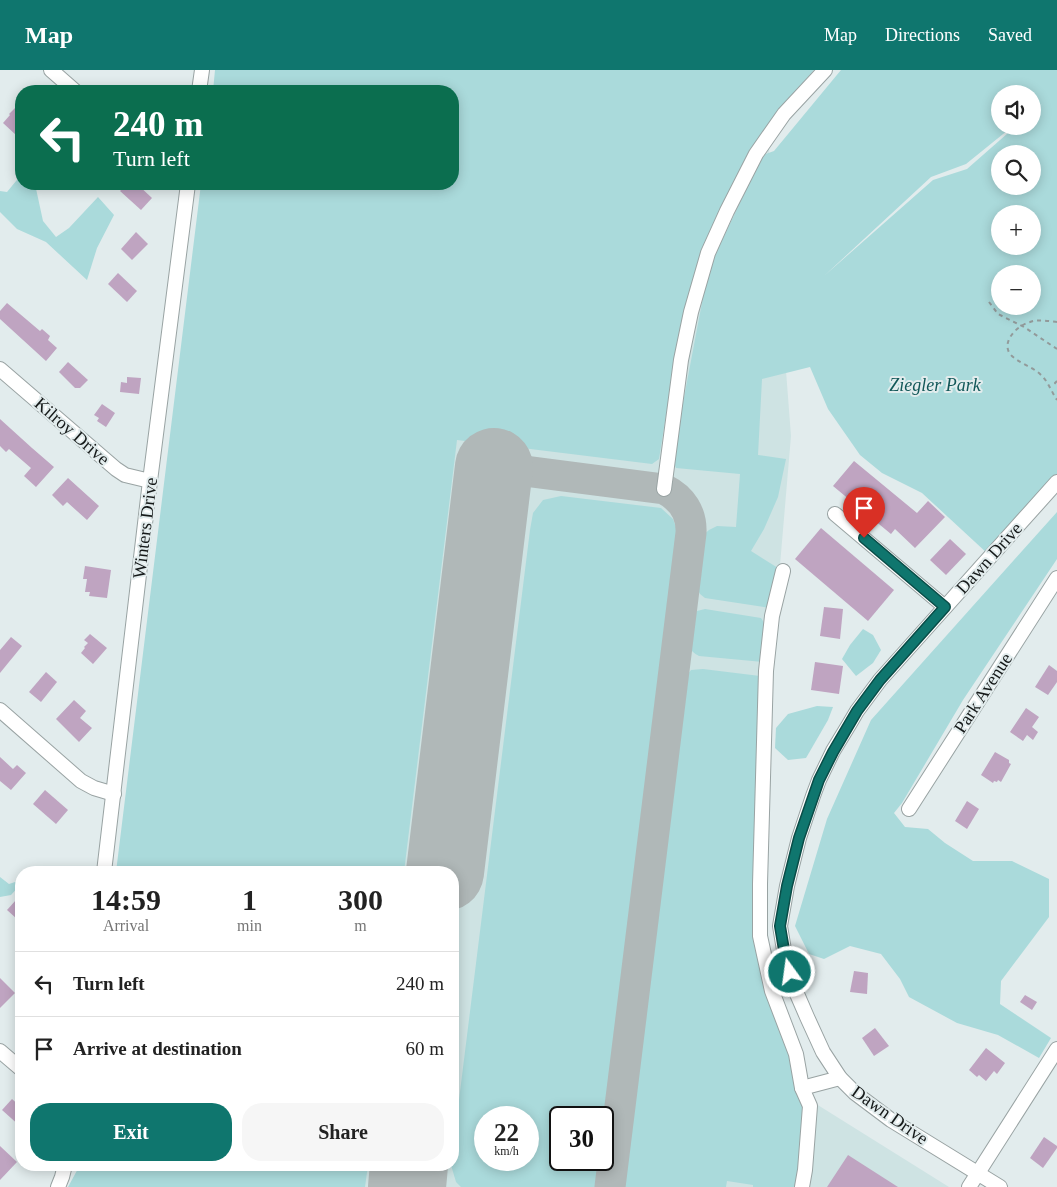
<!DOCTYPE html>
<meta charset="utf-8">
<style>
:root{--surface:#fff;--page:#f6f6f6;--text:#222;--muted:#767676;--line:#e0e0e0;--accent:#0f766e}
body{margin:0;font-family:"Times New Roman",serif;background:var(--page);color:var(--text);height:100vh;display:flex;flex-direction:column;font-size:19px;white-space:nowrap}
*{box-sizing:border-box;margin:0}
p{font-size:16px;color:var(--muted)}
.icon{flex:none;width:28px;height:28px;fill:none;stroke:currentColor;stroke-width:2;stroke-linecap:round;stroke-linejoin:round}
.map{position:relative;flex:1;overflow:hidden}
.sheet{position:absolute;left:15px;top:796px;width:444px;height:305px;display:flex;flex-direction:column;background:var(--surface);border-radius:20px;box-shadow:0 2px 12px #0003}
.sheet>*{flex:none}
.hud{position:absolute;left:15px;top:15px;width:444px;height:105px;border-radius:20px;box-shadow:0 2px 12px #0003;background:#0b6e4f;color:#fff;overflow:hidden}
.buttons{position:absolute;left:991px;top:15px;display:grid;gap:10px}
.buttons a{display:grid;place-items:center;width:50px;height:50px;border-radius:50%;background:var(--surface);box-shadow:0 2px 12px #0003;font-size:25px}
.speed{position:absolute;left:474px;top:1036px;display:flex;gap:10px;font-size:25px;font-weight:700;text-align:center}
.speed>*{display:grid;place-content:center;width:65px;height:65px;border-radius:50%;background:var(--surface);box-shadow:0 2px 12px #0003;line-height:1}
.speed small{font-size:12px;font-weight:400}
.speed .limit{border:2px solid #111;border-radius:8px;background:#fff;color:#111}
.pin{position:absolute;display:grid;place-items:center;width:42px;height:42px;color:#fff;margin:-51px -21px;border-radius:50% 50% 50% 0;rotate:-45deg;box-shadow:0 0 5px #0007}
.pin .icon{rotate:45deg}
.me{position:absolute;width:55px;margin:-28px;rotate:346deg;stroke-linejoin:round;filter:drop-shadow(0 0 4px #0008)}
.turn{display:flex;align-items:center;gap:18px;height:105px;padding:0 15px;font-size:22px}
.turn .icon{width:65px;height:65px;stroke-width:2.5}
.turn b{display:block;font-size:35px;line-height:42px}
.eta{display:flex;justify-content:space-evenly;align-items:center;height:85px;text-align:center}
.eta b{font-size:30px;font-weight:700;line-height:35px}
.cta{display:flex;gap:10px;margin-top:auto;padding:10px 15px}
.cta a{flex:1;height:58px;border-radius:20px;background:var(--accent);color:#fff;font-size:20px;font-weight:700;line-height:58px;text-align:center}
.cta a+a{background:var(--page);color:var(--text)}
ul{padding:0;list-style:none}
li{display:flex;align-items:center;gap:15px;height:65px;padding:0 15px;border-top:1px solid var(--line)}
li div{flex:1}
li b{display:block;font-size:19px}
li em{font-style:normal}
header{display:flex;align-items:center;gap:30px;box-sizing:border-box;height:70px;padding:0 25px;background:var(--accent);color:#fff}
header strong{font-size:24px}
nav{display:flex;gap:28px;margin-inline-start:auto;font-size:18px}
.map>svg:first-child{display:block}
</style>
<header>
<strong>Map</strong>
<nav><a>Map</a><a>Directions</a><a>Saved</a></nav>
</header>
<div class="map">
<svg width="1057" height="1117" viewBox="0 0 1057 1117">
<rect width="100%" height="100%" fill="#e2eced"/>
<path fill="#cee3e3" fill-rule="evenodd" d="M763,0l28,366 -42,493 64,173 136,85h-724l3,-22h224v-293h-187l187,-688v-93zM485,1048h43v42h-43zM560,1048h42v42h-42z"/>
<g fill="#aadadb" fill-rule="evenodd">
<polygon points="215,0 814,0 782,37 764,63 733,113 703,181 679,263 659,389 652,394 457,370 404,802 116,802 201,114 452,114 452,21 213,21"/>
<path d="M841,0h216v405l-69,79 -66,-61 -40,-20 -22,-18 -32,-46 -18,-42 -48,12 -4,76 28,4 -8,38 -14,32 -13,22 27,17 -7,40 -66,-10 -5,-4 -5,-10 6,-47 8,-7 8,-4 19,1 4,-53 -64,-6 -2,-4 5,-40 25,-132 10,-35 49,-102 11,-4zM1000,24h32l1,17 10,-8 -10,9 -1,14h-16l-49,43 -34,11 -109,96 107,-99 35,-13 47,-38h-13zM1000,84h32v32h-32zM1000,144h32v32h-32zM1000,204h32v32h-32z"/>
<polygon points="21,105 21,114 35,114 43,151 56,167 69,158 98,127 114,145 97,178 87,210 46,172 17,159 0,142 0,121 7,122"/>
<path d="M561,426l100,12 12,11 7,19 -77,612 -1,-32h-42v42h41l-3,27h-137l-5,-5 -5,-17h1l1,-17 77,-618 3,-17 10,-13zM485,1048h43v42h-43z"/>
<polygon points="1057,442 1057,489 963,630 902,733 894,743 905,757 928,759 945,773 973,791 1012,791 1049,809 1049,847 1001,911 1000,934 1051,968 1039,988 998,965 957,953 909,927 900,909 881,884 850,876 824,889 809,884 795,856 827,749 871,650"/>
<path d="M705,539l56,9c10,13 4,29 2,44l-64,-6c-2,-1 -5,-3 -7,-5 -8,-10 0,-31 5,-40z"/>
<polygon points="863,559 873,565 881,580 873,593 856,606 842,589 850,575"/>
<polygon points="703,599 760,606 754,752 756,852 765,911 802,1026 803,1060 797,1117 753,1117 753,1115 727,1111 726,1117 622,1117 684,609 691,600"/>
<polygon points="817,636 833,637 828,650 806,688 788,690 775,678 776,658 788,644"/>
<polygon points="0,807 9,814 21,810 21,814 11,825 0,827"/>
<polygon points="80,1095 368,1095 365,1117 68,1117"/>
</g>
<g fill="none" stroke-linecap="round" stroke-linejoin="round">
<g stroke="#b0b8b8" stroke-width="31">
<path d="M494,397l170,22c18,9 28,24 27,44l-81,654"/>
<polyline points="408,1105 412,1117"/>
</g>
<g stroke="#b0b8b8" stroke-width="78">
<polyline points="445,802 494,397"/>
<polyline points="407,1117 409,1095"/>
</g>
</g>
<g fill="#bfa4c1">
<polygon points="21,32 21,59 16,65 3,53 10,45 9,44"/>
<polygon points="127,114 137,114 152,128 141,140 120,121"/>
<polygon points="136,162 148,174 132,190 121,179"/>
<polygon points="118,203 137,221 127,232 108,214"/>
<polygon points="7,233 40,261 42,259 50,266 48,270 57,278 46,291 0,249 0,241"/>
<polygon points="68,292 88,310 80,318 75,318 59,302"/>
<polygon points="127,307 141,308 139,324 120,322 121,312 127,313"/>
<polygon points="102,334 115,343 106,357 97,351 99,348 94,345"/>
<polygon points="0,349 32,378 54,397 36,417 24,406 31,398 9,379 6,382 0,376"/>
<polygon points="854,391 917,443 928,431 945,447 915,478 895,459 891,464 833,416"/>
<polygon points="68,408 99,436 87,450 67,432 63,436 52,425"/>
<polygon points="821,458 894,520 868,551 795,489"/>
<polygon points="950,469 966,484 946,505 930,490"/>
<polygon points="85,496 111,500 107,528 89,526 90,522 85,522 87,509 83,509"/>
<polygon points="824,537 843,539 840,569 820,566"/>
<polygon points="90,564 107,578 93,594 81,583 85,578 84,577 88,573 84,570"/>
<polygon points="11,567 22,576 0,603 0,580"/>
<polygon points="815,592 843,596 839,624 811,620"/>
<polygon points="1049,595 1057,601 1057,612 1048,625 1035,617"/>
<polygon points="46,602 57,612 41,632 29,622"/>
<polygon points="74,630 86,641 80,648 92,658 79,672 56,649"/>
<polygon points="1026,638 1039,647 1032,657 1038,662 1033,670 1027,665 1023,671 1010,662"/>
<polygon points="995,682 1009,690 1009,693 1011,694 1001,712 998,710 997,712 994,711 993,713 981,705"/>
<polygon points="0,687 13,699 17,695 26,703 11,720 0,711"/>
<polygon points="45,720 68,740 56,754 33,734"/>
<polygon points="967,731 979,739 967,759 955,751"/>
<polygon points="16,830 21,834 21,844 17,849 7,840"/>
<polygon points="854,901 868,903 867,924 850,922"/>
<polygon points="0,908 15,923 0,938"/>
<polygon points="1025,925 1037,932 1032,940 1020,932"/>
<polygon points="875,958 889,976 874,986 862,968"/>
<polygon points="986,978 1005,993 997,1004 994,1001 986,1011 979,1005 977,1007 969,1000"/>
<polygon points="12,1029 21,1037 21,1057 2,1040"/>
<polygon points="1044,1067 1057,1076 1057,1078 1043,1098 1030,1088"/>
<polygon points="0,1076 17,1092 0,1110"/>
<polygon points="848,1085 898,1117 827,1117"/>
</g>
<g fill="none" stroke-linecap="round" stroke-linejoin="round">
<g stroke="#99a3a3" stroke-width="16">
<g id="minor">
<polyline points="51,0 75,21"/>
<polyline points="199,21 202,0"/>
<polyline points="0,299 116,399 125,405 150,411"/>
<polyline points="664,419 681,290 691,242 708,183 727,141 756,84 784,44 825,0"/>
<polyline points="835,444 945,537"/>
<polyline points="783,501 772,546 766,601 760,814 760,866 772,921 796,984 802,1018 810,1036 805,1100 802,1117"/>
<polyline points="0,640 81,711 94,718 114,724"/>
<polyline points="909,739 1057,508"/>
<polyline points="104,802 150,411 188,114"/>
<polyline points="0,981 21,999"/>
<polyline points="802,1018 840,1008"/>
<polyline points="58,1117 62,1107 65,1095"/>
<polyline points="969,1117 1057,979"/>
<polyline points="1000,1117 891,1050 855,1023 840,1008 823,982 807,947 794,917 785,886 780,856 787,816 799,768 813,726 819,710 833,681 850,653 857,641 880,610 1057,412"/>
</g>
</g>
<g stroke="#929a9a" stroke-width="2" stroke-dasharray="4 4" stroke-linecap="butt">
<polyline points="989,232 998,244 1024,257 1057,279"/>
<path d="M1057,252c-9,-1 -19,-3 -27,0 -12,3 -29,19 -20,32 8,9 21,12 30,20 8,7 11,17 17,26"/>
<polyline points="1057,311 1055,313 1057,315"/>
</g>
<use href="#minor" stroke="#fff" stroke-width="14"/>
</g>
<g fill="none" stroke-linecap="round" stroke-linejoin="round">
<g stroke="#0a4d48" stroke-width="12">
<polyline id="route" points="790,902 785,886 780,856 787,816 799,768 819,710 833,682 857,641 880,610 945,537 864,468"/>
</g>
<use href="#route" stroke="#0f766e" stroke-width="9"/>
</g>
<g text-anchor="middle" stroke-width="4" stroke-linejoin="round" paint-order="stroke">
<g font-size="18" font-style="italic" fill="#135859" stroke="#e2eced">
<text x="935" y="321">Ziegler Park</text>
</g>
<g font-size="18" fill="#151919" stroke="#e2eced">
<text transform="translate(72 361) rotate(41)" y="6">Kilroy Drive</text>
<text transform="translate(145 458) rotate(-83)" y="6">Winters Drive</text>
<text transform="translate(989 488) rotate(-48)" y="6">Dawn Drive</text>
<text transform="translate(983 623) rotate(-57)" y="6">Park Avenue</text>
<text transform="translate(890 1045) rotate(35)" y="6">Dawn Drive</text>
</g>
</g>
</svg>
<div class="buttons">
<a><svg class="icon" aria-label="sound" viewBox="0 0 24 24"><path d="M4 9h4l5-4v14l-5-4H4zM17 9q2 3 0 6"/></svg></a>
<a><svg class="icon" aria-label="search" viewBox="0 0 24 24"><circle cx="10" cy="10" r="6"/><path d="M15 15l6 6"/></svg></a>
<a>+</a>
<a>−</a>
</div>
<div class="speed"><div>22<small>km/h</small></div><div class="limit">30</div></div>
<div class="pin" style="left:864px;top:468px;background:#d93025"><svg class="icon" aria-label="arrive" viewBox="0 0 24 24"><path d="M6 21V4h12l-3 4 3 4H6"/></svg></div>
<svg class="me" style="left:790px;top:902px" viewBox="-20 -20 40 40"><circle r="17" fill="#0f766e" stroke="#fff" stroke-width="3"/><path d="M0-11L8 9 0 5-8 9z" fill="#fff"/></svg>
<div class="hud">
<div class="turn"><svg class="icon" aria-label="left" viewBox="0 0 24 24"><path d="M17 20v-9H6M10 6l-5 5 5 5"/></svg><div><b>240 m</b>Turn left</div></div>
</div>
<section class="sheet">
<div class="eta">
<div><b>14:59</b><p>Arrival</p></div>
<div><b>1</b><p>min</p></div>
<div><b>300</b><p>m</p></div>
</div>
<ul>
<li><svg class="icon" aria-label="left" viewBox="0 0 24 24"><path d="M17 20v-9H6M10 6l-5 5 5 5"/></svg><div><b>Turn left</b></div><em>240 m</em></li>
<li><svg class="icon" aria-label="arrive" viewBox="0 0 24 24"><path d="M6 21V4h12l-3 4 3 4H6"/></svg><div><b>Arrive at destination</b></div><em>60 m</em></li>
</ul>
<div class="cta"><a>Exit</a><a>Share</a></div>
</section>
</div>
